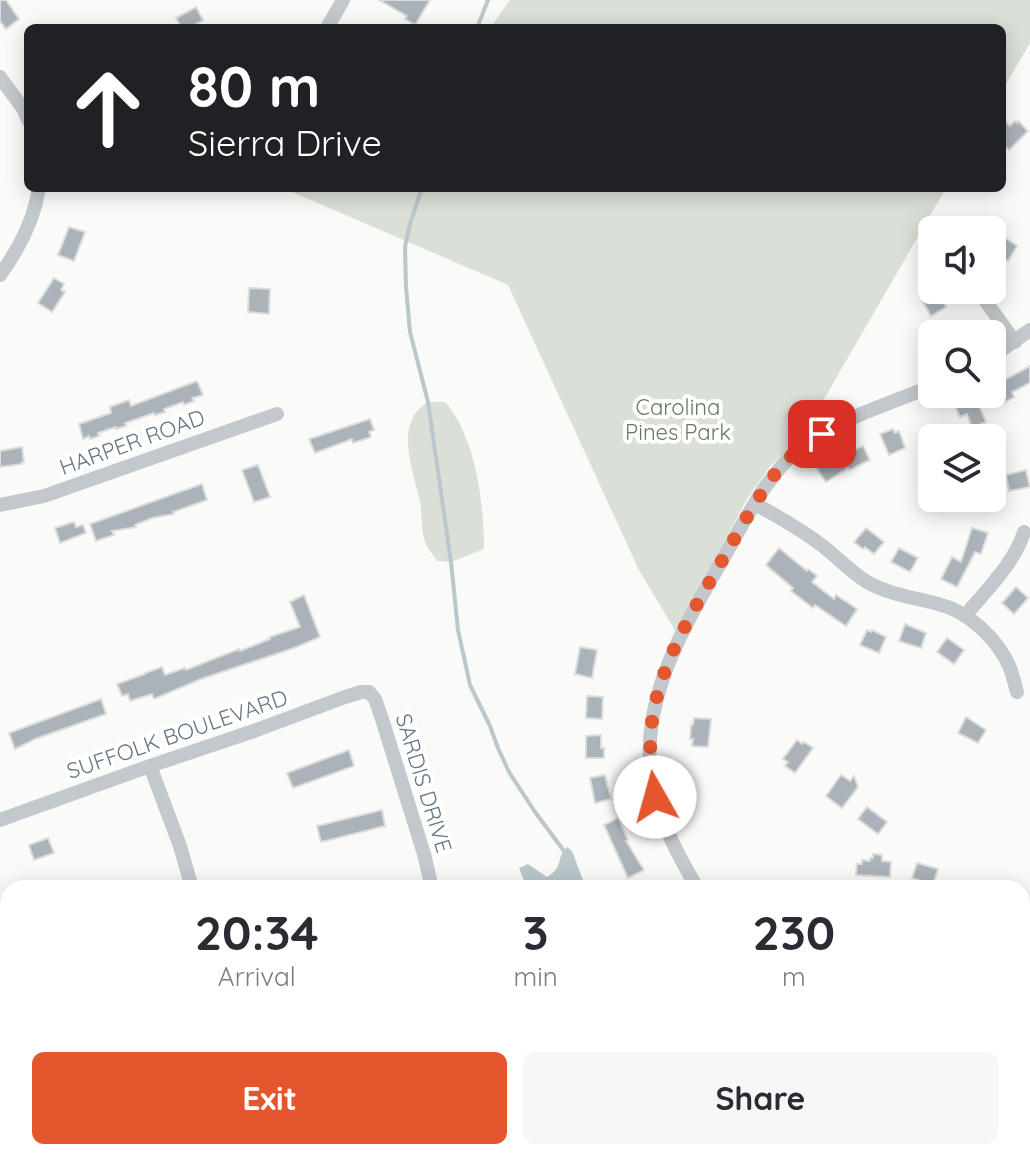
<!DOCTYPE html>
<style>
:root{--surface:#fff;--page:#f7f7f7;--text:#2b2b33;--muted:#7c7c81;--accent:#e4572e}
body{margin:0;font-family:Quicksand,sans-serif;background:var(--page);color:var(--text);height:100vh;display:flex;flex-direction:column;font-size:30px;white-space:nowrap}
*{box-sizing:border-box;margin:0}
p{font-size:26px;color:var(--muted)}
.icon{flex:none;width:44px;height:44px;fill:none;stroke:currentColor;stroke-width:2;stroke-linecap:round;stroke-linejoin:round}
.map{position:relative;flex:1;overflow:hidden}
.drawer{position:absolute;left:0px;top:880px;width:1030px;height:280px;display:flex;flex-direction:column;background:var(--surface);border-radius:24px 24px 0 0;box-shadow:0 4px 20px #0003}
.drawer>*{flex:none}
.hud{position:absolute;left:24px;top:24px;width:982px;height:168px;border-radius:12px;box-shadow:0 4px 20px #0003;background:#202124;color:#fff;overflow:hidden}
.tools{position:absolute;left:918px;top:216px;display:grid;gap:16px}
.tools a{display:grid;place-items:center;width:88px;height:88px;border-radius:12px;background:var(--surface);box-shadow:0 4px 20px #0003;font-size:40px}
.pin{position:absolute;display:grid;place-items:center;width:68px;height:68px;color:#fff;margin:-34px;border-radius:16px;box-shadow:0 4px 12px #0006}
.me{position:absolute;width:88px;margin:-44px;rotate:353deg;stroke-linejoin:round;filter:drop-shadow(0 0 6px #0008)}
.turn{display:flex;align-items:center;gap:28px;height:168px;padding:0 32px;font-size:36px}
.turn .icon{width:104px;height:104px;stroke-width:2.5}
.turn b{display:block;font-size:56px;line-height:68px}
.eta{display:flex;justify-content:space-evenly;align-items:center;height:136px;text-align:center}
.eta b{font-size:48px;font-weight:800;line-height:56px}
.cta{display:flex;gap:16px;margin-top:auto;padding:16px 32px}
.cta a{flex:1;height:92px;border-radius:12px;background:var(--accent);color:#fff;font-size:32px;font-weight:800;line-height:92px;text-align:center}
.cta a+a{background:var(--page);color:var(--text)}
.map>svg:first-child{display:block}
</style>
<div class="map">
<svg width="1030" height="1160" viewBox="0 0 1030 1160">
<rect width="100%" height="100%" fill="#fafaf8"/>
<g fill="#dadfd7">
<polygon points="510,0 1030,0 1030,43 1002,91 1002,28 490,28"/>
<polygon points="283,188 946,188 801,439 772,464 747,499 676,632 639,570 508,285"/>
<path d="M428,402h17c31,35 39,102 39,147l-33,13 -14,-1c-4,-7 -11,-14 -13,-22 -3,-12 -2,-25 -4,-38 -7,-31 -27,-78 8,-99z"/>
</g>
<g fill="#bbc7cb">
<path d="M567,847l5,4 14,37h-59l-8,-20 9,-4 19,13c18,-11 8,-18 20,-30z"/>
<polygon points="569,1152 732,1152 747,1160 573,1160"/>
</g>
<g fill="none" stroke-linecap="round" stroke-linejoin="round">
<g stroke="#bbc7cb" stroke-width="4">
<polyline points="477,28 488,0"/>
<polyline points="422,188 410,224 405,247 406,287 410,332 428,402 451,562 458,630 470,685 490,726 498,748 509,772 535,812 564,851"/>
</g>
</g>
<g fill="#aab3b9" stroke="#dcdcda" stroke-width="2">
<polygon points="0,0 6,0 19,19 6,29 0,21"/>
<polygon points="379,0 430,0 415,25 405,19 407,16"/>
<polygon points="196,7 203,20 189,28 182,28 176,18"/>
<polygon points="1002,118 1010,126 1015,121 1017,123 1018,121 1028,131 1009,150 1002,144"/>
<polygon points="69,227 85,232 74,261 58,255"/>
<polygon points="998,233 1017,246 1008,261 992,249 992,242"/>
<polygon points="54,278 64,284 61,290 65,292 52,312 38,303"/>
<polygon points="249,288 270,289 269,314 248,312"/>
<polygon points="932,288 938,297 940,296 946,307 931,316 919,295"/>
<polygon points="1030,366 1030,383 1012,392 1014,397 998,406 992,395 992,387"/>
<polygon points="197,381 203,395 192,398 194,401 184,405 183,402 164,409 165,412 155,415 154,413 125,423 126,426 116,429 116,427 98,433 99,436 90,439 89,436 83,439 79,424 111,413 110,407 129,400 131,406"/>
<polygon points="974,394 986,422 972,428 967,414 960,417 953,402"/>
<polygon points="370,419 374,430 369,432 371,437 353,443 352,439 315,453 309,439"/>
<polygon points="893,429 895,433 899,431 905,448 889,455 880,434"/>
<polygon points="863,446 870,460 849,470 848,468 826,482 817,469 829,461"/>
<polygon points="22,447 24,462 22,462 22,464 0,467 0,451"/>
<polygon points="258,465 270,497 254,502 242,470"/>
<polygon points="1026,470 1030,487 1009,491 1006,475"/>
<polygon points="202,484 207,500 173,512 174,514 152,518 135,525 136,527 112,531 114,535 96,541 90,524"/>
<polygon points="74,522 76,527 83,525 86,533 60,543 55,528"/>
<polygon points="866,528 884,542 874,554 865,547 863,549 854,542"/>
<polygon points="972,528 988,533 981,554 975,552 957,587 941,579 952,557 961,562"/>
<polygon points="779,548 807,571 808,569 817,576 812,582 834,599 836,595 857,609 846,626 815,605 813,608 791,591 793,588 766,565"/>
<polygon points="899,548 918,558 910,572 891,562"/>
<polygon points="1016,587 1028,598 1014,614 1002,603"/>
<polygon points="304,595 320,637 294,648 201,679 154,699 152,694 130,701 128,694 122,696 117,684 145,674 145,673 162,667 165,675 185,668 186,670 239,649 240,651 270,639 270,637 300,627 290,602"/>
<polygon points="905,624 926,633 921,648 899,641"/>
<polygon points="867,630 871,632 872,630 886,637 879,653 860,645"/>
<polygon points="947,638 964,650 954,664 937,652"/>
<polygon points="580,647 597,650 592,678 575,674"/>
<polygon points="587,696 603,697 602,719 586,718"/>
<polygon points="101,699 106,714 35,739 15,749 9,733"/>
<polygon points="966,717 986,730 978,743 958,733"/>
<polygon points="694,718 711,719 708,747 692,746 693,739 690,739 691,725 693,725"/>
<polygon points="601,735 601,748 604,748 604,758 586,758 586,736"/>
<polygon points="797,740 802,744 804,742 813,748 795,773 785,766 788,762 783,759"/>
<polygon points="349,750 354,766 293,788 287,773"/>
<polygon points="605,775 611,799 595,803 590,778"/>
<polygon points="841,775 850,781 854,776 858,787 842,808 826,796"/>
<polygon points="867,807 887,822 878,834 858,819"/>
<polygon points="382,810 385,826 321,842 317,826"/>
<polygon points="618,818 628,840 626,841 644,870 628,878 604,825"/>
<polygon points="48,838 54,853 34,860 29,845"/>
<polygon points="873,854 882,855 882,861 891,862 890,877 856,875 857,864 862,864 862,860 870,861 870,858 873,858"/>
<polygon points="917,863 938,869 933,885 912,878"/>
</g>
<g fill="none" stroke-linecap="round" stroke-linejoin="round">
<g stroke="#c3c8cc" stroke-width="14">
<polyline points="327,28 343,0"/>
<polyline points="0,77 24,110 28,120"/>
<path d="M0,275c19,-26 34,-55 39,-87"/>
<polyline points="979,292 1015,342"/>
<polyline points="992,357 1030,330"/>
<path d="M755,504c24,13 47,26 69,43 14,11 27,25 43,35 23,13 46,15 71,22 30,7 60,35 72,64 3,8 5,16 7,24"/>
<polyline points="0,505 44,496 277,414"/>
<path d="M965,616c21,-26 49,-52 59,-84"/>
<polyline points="150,766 180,846 192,888"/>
<polyline points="0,820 150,766 254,731 345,697 361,692 369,692 375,699 382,719 424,854 432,888"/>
<path d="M697,888c-16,-28 -32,-57 -41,-88 -25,-88 26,-170 68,-243 23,-40 44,-85 81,-113 32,-24 89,-42 127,-58"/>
<polyline points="1022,988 1030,994"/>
<polyline points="1022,1067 1030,1057"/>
<polyline points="0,1078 8,1080"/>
<polyline points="851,1152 856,1160"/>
<polyline points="210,1160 210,1152"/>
<polyline points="442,1160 442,1152"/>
<polyline points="947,1160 954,1152"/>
</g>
</g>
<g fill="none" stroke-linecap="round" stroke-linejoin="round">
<path stroke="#e4572e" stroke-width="14" stroke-dasharray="0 25.2" d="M655,797c-6,-32 -7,-65 1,-97 13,-52 42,-97 68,-143 15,-26 30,-54 48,-79 13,-18 30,-33 50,-44"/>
</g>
<g text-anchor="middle" stroke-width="8" stroke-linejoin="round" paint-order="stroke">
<g font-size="22" fill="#687a64" stroke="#fff">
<text x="678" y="415">Carolina<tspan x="678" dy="25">Pines Park</tspan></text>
</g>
<g font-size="22" fill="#657683" stroke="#fff">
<text transform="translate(132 442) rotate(-20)" y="8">HARPER ROAD</text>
<text transform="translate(177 734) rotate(-19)" y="8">SUFFOLK BOULEVARD</text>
<text transform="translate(424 783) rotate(73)" y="8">SARDIS DRIVE</text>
</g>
</g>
</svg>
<div class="tools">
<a><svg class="icon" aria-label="sound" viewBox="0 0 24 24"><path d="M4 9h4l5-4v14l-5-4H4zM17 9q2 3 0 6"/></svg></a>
<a><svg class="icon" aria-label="search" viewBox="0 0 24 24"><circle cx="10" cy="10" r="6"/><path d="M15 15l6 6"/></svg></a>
<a><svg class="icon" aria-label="layers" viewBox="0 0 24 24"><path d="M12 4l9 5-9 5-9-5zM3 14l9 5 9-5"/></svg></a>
</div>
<div class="pin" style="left:822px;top:434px;background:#d93025"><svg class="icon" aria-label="arrive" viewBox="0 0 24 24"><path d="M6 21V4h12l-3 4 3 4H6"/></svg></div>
<svg class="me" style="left:655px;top:797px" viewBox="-20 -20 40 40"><circle r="19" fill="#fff"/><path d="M0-13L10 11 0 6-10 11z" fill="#e4572e"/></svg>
<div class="hud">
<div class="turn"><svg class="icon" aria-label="ahead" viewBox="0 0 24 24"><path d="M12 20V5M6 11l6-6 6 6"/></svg><div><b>80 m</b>Sierra Drive</div></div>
</div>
<section class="drawer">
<div class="eta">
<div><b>20:34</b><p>Arrival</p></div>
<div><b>3</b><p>min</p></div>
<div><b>230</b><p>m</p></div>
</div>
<div class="cta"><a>Exit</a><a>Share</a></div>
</section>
</div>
